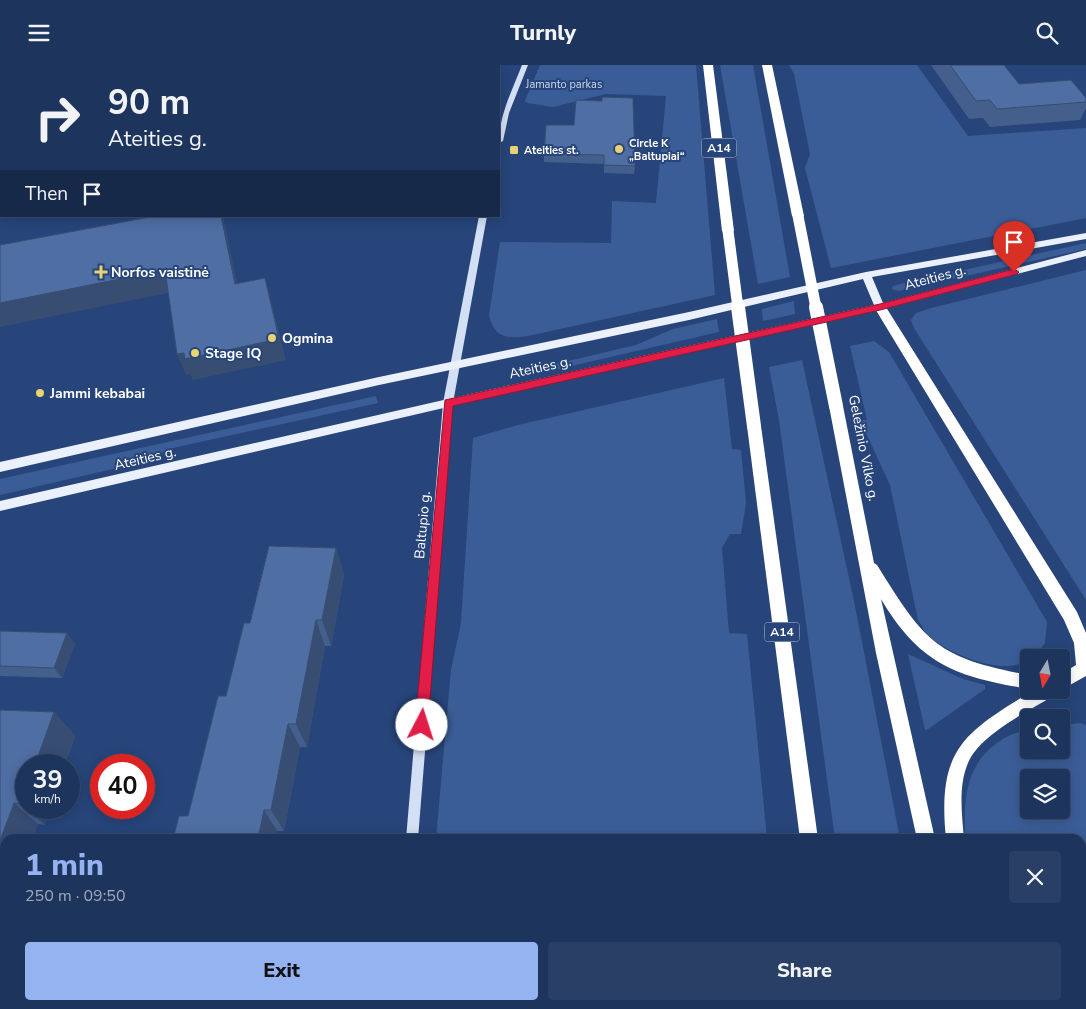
<!DOCTYPE html>
<meta charset="utf-8">
<style>
:root{--surface:#1d345c;--page:#2a3f65;--text:#f1f3f6;--muted:#a0aabb;--line:#3b4f72;--accent:#95b2f1}
body{margin:0;font-family:"Nunito Sans",sans-serif;background:var(--page);color:var(--text);height:100vh;display:flex;flex-direction:column;font-size:19px;white-space:nowrap}
*{box-sizing:border-box;margin:0}
p{font-size:16px;color:var(--muted)}
.icon{flex:none;width:28px;height:28px;fill:none;stroke:currentColor;stroke-width:2;stroke-linecap:round;stroke-linejoin:round}
.map{position:relative;flex:1;overflow:hidden}
.drawer{position:absolute;left:0px;top:769px;width:1086px;height:176px;display:flex;flex-direction:column;background:var(--surface);border-radius:15px 15px 0 0;box-shadow:0 2px 12px #0003,0 0 0 1px var(--line)}
.drawer>*{flex:none}
.hud{position:absolute;left:0px;top:0px;width:500px;height:152px;box-shadow:0 2px 12px #0003,0 0 0 1px var(--line);background:#1d345c;color:var(--text);overflow:hidden}
.needle{width:32px;rotate:190deg}
.controls{position:absolute;left:1020px;top:584px;display:grid;gap:10px}
.controls a{display:grid;place-items:center;width:50px;height:50px;border-radius:5px;background:var(--surface);box-shadow:0 2px 12px #0003,0 0 0 1px var(--line);font-size:25px}
.speed{position:absolute;left:15px;top:689px;display:flex;gap:10px;font-size:25px;font-weight:700;text-align:center}
.speed>*{display:grid;place-content:center;width:65px;height:65px;border-radius:50%;background:var(--surface);box-shadow:0 2px 12px #0003,0 0 0 1px var(--line);line-height:1}
.speed small{font-size:12px;font-weight:400}
.speed .limit{border:8px solid #d22;background:#fff;color:#111}
.pin{position:absolute;display:grid;place-items:center;width:42px;height:42px;color:#fff;margin:-51px -21px;border-radius:50% 50% 50% 0;rotate:-45deg;box-shadow:0 0 5px #0007}
.pin .icon{rotate:45deg}
.me{position:absolute;width:55px;margin:-28px;rotate:5deg;stroke-linejoin:round;filter:drop-shadow(0 0 4px #0008)}
.turn{display:flex;align-items:center;gap:18px;height:105px;padding:0 25px;font-size:22px}
.turn .icon{width:65px;height:65px;stroke-width:2.5}
.turn b{display:block;font-size:35px;line-height:42px}
.then{display:flex;align-items:center;height:48px;padding:0 25px;background:#0003;gap:10px;font-size:19px}
.round{display:grid;place-items:center;flex:none;width:52px;height:52px;border-radius:5px;background:var(--page)}
.summary{display:flex;align-items:center;justify-content:space-between;height:85px;padding:0 25px}
h1{font-size:30px;font-weight:800;line-height:38px;color:var(--accent)}
.action{display:flex;gap:10px;margin-top:auto;padding:10px 25px}
.action a{flex:1;height:58px;border-radius:5px;background:var(--accent);color:#111;font-size:20px;font-weight:800;line-height:58px;text-align:center}
.action a+a{background:var(--page);color:var(--text)}
header{display:flex;justify-content:space-between;align-items:center;height:65px;padding:0 25px;background:var(--surface);font-size:22px;font-weight:800}
.map>svg:first-child{display:block}
</style>
<header><svg class="icon" aria-label="menu" viewBox="0 0 24 24"><path d="M4 6h16M4 12h16M4 18h16"/></svg>Turnly<svg class="icon" aria-label="search" viewBox="0 0 24 24"><circle cx="10" cy="10" r="6"/><path d="M15 15l6 6"/></svg></header>
<div class="map">
<svg width="1086" height="944" viewBox="0 0 1086 944">
<rect width="100%" height="100%" fill="#27457a"/>
<g fill="#3b5d97" fill-rule="evenodd">
<polygon points="0,0 484,0 1,1 1,21"/>
<path d="M540,0h156l19,230 -187,41c-21,3 -34,2 -39,-21l11,-73 111,1 1,-42 44,2 10,-107 -60,-2 -53,13 -26,-4 -2,-2z"/>
<polygon points="720,0 753,0 790,212 758,219"/>
<polygon points="789,0 917,0 968,71 1086,63 1086,153 831,203 805,103 810,89 794,9"/>
<polygon points="1086,178 1086,184 899,226 892,224 893,221 900,219"/>
<polygon points="1086,205 1086,535 914,263 911,255 916,248 931,243"/>
<polygon points="794,236 795,249 763,256 762,244"/>
<polygon points="717,254 719,267 532,310 530,305 636,280 673,264"/>
<path d="M874,276l15,11 158,270 -2,21c-8,11 -17,19 -30,22 -23,6 -73,-14 -89,-32 -3,-4 -5,-9 -8,-13l-28,-135 -30,-65h7l-17,-74z"/>
<polygon points="802,295 855,541 900,774 835,774 779,355 769,302"/>
<polygon points="724,313 732,384 741,385 746,438 741,469 730,469 722,483 729,568 747,569 767,774 436,774 451,605 461,558 473,373 518,360"/>
<polygon points="376,331 378,338 177,382 130,400 0,430 0,414"/>
<polygon points="908,589 963,614 985,620 985,624 928,664 925,665"/>
<path d="M1081,658l5,2v284h-87l-1,-4h83v-166h-116c-1,-39 -1,-74 35,-98 8,-6 20,-9 29,-13v22h32v-25zM1029,712h32v33h-32z"/>
<polygon points="190,940 235,940 276,944 189,944"/>
<polygon points="432,940 777,940 776,944 433,944"/>
<polygon points="857,940 932,940 933,944 858,944"/>
</g>
<g fill="none" stroke-linecap="round" stroke-linejoin="round">
<g fill="#d3dff4" fill-rule="evenodd">
<path d="M522,0h6l-19,48 -6,28 -4,2c0,-28 13,-52 23,-78z"/>
<polygon points="479,151 487,151 453,338 418,774 406,774 443,338"/>
<rect x="391" y="940" width="14" height="4"/>
</g>
<polygon fill="#eaf0fc" fill-rule="evenodd" points="1086,168 1086,174 872,212 883,238 1086,185 1086,191 880,245 448,342 0,446 0,436 448,334 874,240 863,214 689,255 379,320 0,407 0,397 379,312 689,247 866,207"/>
<g fill="#fff" fill-rule="evenodd">
<polygon points="703,0 713,0 734,166 728,170 722,166"/>
<polygon points="762,0 772,0 804,151 798,155 792,151"/>
<polygon points="880,238 884,239 1077,547 1086,568 1086,611 1061,625 1060,625 1061,609 1076,600 1074,578 1064,555 874,242"/>
<path d="M836,336l7,5 31,157 3,2c48,77 59,93 152,110v14c-72,-12 -109,-24 -148,-90l54,240h-18l-41,-186 -47,-247z"/>
<polygon points="754,356 761,361 818,774 800,774 747,361"/>
<path d="M1034,625h23l-2,5c-26,16 -75,39 -87,68 -10,23 -6,52 -4,76h-18c-9,-90 17,-106 88,-149z"/>
<polygon points="781,940 801,940 800,944 780,944"/>
<polygon points="822,940 842,940 843,944 823,944"/>
<polygon points="952,940 972,940 973,944 953,944"/>
</g>
<g stroke="#fff" stroke-width="11">
<polyline points="798,151 816,243"/>
<polyline points="728,166 738,243"/>
</g>
<g stroke="#fff" stroke-width="14">
<polyline points="738,242 754,361"/>
<polyline points="816,242 836,341"/>
</g>
</g>
<g fill="#445f8c">
<polygon points="931,0 1004,0 1019,19 1086,33 1086,43 1080,55 990,62 983,53 969,54"/>
<polygon points="574,60 635,101 634,109 604,108 604,99 544,97 544,89"/>
<polygon points="336,483 344,510 331,581 325,581 307,682 300,682 284,766 277,766 275,774 173,774 188,751 226,631 250,558"/>
<polygon points="0,566 67,568 75,579 62,613 0,611"/>
<polygon points="0,645 54,647 75,671 65,700 26,700 45,760 38,759 5,774 5,856 0,870"/>
</g>
<g fill="#374d72">
<rect x="0" y="81" width="1" height="24"/>
<polygon points="221,151 223,151 242,241 235,219"/>
<polygon points="165,205 173,227 0,262 0,238"/>
<polygon points="265,213 271,235 286,295 193,315 190,309 186,310 177,289 184,288"/>
<polygon points="336,483 344,510 331,581 322,555"/>
<polygon points="316,555 325,581 307,682 296,659"/>
<polygon points="67,568 75,579 62,613 54,603"/>
<polygon points="54,647 75,671 65,700 35,700"/>
<polygon points="288,659 300,682 284,766 271,745"/>
<polygon points="26,724 26,742 51,742 45,760 21,739"/>
<polygon points="14,738 38,759 33,774 5,774 5,856 0,870 0,776"/>
<polygon points="264,745 277,766 275,774 258,774"/>
</g>
<g fill="#4f6ea3" stroke="#374d72">
<polygon points="950,0 1004,0 1019,19 1071,15 1086,33 1086,37 997,44 990,35 976,36"/>
<polygon points="602,32 633,33 635,101 604,100 604,90 544,89 546,60 574,60 576,35 602,36"/>
<polygon points="1,47 1,81 0,81 0,48"/>
<polygon points="155,151 221,151 235,219 265,213 279,274 185,294 184,288 177,289 165,205 0,238 0,180"/>
<polygon points="269,481 336,483 322,555 316,555 296,659 288,659 271,745 264,745 258,774 173,774 179,751 188,751 218,631 226,631 244,558 250,558"/>
<polygon points="0,566 67,568 54,603 0,601"/>
<polygon points="0,645 54,647 35,700 26,700 26,724 21,739 14,738 0,776"/>
</g>
<polygon fill="#e11d48" stroke="#92132f" points="1014,204 1019,207 1017,209 880,245 453,341 428,660 426,664 417,664 415,660 445,335 880,239"/>
<g fill="#ebd271" stroke="#27457a" stroke-width="2">
<circle cx="619" cy="84" r="5"/>
<rect x="509" y="80" width="10" height="10" rx="2.5"/>
<path d="M98.5 199.5h5v5h5v5h-5v5h-5v-5h-5v-5h5z"/>
<circle cx="272" cy="273" r="5"/>
<circle cx="195" cy="288" r="5"/>
<circle cx="40" cy="328" r="5"/>
</g>
<g text-anchor="middle" stroke-width="4" stroke-linejoin="round" paint-order="stroke">
<g font-size="11" fill="#cddbf3" stroke="#27457a">
<text x="564" y="23">Jamanto parkas</text>
</g>
<g font-size="11" font-weight="bold" fill="#fff" stroke="#27457a" text-anchor="start">
<text x="629" y="82">Circle K<tspan x="629" dy="13">„Baltupiai“</tspan></text>
<text x="524" y="89">Ateities st.</text>
</g>
<g fill="#27457a" stroke="#bec7d7" stroke-width="1">
<rect x="701.5" y="73.5" width="35" height="19" rx="4"/>
<rect x="764.5" y="557.5" width="35" height="19" rx="4"/>
</g>
<g font-size="12" font-weight="bold" fill="#fff">
<text x="719" y="87">A14</text>
<text x="782" y="571">A14</text>
</g>
<g font-size="14" font-weight="bold" fill="#fff" stroke="#27457a" text-anchor="start">
<text x="111" y="212">Norfos vaistinė</text>
<text x="282" y="278">Ogmina</text>
<text x="205" y="293">Stage IQ</text>
<text x="50" y="333">Jammi kebabai</text>
</g>
<g font-size="14" fill="#fff" stroke="#27457a">
<text transform="translate(935 212) rotate(-15)" y="5">Ateities g.</text>
<text transform="translate(540 302) rotate(-12)" y="5">Ateities g.</text>
<text transform="translate(864 383) rotate(79)" y="5">Geležinio Vilko g.</text>
<text transform="translate(145 393) rotate(-13)" y="5">Ateities g.</text>
<text transform="translate(422 460) rotate(-85)" y="5">Baltupio g.</text>
</g>
</g>
</svg>
<div class="controls">
<a><svg class="needle" viewBox="-14 -14 28 28"><path d="M0-13l5 13h-10z" fill="#e53935"/><path d="M0 13l5-13h-10z" fill="#a0aabb"/></svg></a>
<a><svg class="icon" aria-label="search" viewBox="0 0 24 24"><circle cx="10" cy="10" r="6"/><path d="M15 15l6 6"/></svg></a>
<a><svg class="icon" aria-label="layers" viewBox="0 0 24 24"><path d="M12 4l9 5-9 5-9-5zM3 14l9 5 9-5"/></svg></a>
</div>
<div class="speed"><div>39<small>km/h</small></div><div class="limit">40</div></div>
<div class="pin" style="left:1014px;top:207px;background:#d93025"><svg class="icon" aria-label="arrive" viewBox="0 0 24 24"><path d="M6 21V4h12l-3 4 3 4H6"/></svg></div>
<svg class="me" style="left:422px;top:660px" viewBox="-20 -20 40 40"><circle r="19" fill="#fff"/><path d="M0-13L10 11 0 6-10 11z" fill="#e11d48"/></svg>
<div class="hud">
<div class="turn"><svg class="icon" aria-label="right" viewBox="0 0 24 24"><path d="M7 20v-9h11M14 6l5 5-5 5"/></svg><div><b>90 m</b>Ateities g.</div></div>
<div class="then">Then<svg class="icon" aria-label="arrive" viewBox="0 0 24 24"><path d="M6 21V4h12l-3 4 3 4H6"/></svg></div>
</div>
<section class="drawer">
<div class="summary"><div><h1>1 min</h1><p>250 m · 09:50</p></div><a class="round"><svg class="icon" aria-label="close" viewBox="0 0 24 24"><path d="M6 6l12 12M18 6L6 18"/></svg></a></div>
<div class="action"><a>Exit</a><a>Share</a></div>
</section>
</div>
